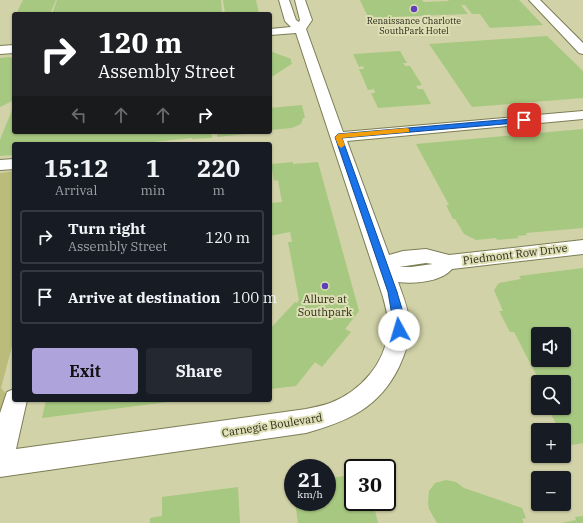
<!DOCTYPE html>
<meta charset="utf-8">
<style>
:root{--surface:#171b24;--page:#242831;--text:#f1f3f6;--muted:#9ea1a6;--line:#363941;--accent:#afa3db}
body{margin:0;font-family:"IBM Plex Serif",serif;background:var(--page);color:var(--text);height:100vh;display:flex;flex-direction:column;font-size:15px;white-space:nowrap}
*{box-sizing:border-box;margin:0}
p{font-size:13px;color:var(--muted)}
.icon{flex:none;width:22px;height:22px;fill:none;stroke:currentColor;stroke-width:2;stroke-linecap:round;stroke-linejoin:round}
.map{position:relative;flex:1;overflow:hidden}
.panel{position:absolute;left:12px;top:142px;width:260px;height:260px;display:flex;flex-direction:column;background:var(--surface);border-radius:4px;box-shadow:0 1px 3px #0004}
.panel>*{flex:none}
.top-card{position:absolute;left:12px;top:12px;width:260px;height:122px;border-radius:4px;box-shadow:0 1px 3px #0004;background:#202124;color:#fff;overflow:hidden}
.tools{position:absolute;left:531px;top:327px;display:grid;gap:8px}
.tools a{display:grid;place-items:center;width:40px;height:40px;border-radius:4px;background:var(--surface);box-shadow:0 1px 3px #0004;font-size:20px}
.speed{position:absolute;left:284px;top:459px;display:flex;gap:8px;font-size:20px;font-weight:700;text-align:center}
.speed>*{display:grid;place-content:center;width:52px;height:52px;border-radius:50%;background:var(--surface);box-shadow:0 1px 3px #0004;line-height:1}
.speed small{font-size:10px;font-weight:400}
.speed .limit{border:2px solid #111;border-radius:6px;background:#fff;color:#111}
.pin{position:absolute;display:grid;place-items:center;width:34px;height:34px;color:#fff;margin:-17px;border-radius:8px;box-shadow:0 2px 6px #0006}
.me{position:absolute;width:44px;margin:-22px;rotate:354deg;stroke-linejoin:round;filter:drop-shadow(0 0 3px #0008)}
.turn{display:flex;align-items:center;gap:14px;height:84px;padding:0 20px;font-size:18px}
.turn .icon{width:52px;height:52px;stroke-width:2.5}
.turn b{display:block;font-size:28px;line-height:34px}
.lanes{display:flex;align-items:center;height:38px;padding:0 20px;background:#0003;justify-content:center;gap:20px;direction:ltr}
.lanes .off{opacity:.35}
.eta{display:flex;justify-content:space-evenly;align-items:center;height:68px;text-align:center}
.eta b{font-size:24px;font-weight:700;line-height:28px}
.action{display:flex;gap:8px;margin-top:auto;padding:8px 20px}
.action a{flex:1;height:46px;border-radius:4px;background:var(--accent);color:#111;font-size:16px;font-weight:700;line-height:46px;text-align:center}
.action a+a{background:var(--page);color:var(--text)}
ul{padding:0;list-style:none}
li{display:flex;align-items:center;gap:12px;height:54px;margin:0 8px 6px;padding:0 12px;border:2px solid var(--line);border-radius:4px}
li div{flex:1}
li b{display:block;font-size:15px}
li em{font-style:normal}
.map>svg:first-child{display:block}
</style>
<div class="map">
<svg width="583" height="523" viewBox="0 0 583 523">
<rect width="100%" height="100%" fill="#d1d2a7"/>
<polygon fill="#bbbb7b" points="14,171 14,339 1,388 8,396 0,424 0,173"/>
<g fill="#a7c881" fill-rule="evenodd">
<polygon points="23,0 56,0 50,14 16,14"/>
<polygon points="57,0 221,0 222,13 206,14 206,12 170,14 52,14"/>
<polygon points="223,0 256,0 259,13 225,14"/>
<polygon points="360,0 422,0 424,2 449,1 448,0 519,0 543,25 490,28 480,14 472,14 465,5 461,5 468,14 392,17 394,21 382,21 367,15"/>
<polygon points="547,36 583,71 583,98 472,107 429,44"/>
<polygon points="270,51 291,59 291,63 293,63 270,78"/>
<polygon points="400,51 407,63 403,63 405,66 410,66 422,85 416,86 418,89 423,89 431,104 378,108 371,93 375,93 374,89 368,90 359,69 364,69 363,66 359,67 353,54"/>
<polygon points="9,57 14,59 14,100 0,107 0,58"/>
<polygon points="14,105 14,132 211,132 212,138 192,139 192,138 134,144 14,144 13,155 0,156 0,140"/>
<polygon points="302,105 305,118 303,118 301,124 292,128 270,130 270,108"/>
<polygon points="583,129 583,228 526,233 527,235 517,236 519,238 497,240 496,238 476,240 464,234 455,219 453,219 446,205 449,205 416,144"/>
<polygon points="217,132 247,132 247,134 217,137"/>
<polygon points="293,162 293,164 318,162 359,311 345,329 351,332 322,367 315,362 296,386 270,389 270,329 295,302 297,303 299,300 288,242 292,242 290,232 270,236 270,203 282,202 278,180 274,181 271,164"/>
<path d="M583,268v175l-16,3 -3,-7v-9h-5l-11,-22h16v-26h-24l-26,-50h-4l-11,-21h4l-9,-21 5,-7 22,-4 -2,-3zM538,334h26v26h-26z"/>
<polygon points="46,400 176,400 176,401 42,418"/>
<polygon points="353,475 353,502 373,502 378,523 298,523 295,502 327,502 327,478"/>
<polygon points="446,480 456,482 464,488 522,508 526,518 522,519 524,523 437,523 429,509 428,503 429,491 435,483"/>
<polygon points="238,487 240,523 150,523 150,518 162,516 162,497"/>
<polygon points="583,516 583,523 561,523 576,520 575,517"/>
</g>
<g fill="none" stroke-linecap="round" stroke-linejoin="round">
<g stroke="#7c7d55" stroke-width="2">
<g id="minor">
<path d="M279,0h10l7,20 3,2 1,-2 -5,-20h10l7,20 -6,9 37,103 240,-21v8l-236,22 42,114 14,-4 23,-2 23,6 134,-15v14l-131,15c-11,13 -37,15 -54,13 5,14 11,28 12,44 0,14 -5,28 -11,41 -20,41 -51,54 -93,66l-306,44v-64l7,-21 7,-3v11h13l-11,49 290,-40c8,-2 16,-3 24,-6 30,-11 56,-40 58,-73 1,-11 -2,-22 -5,-33l-87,-264 -26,2v-6l21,-2 -6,-6zM426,263l7,1 -22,3h-12z"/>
<polygon points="529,0 540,0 583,43 583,54 579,53"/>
<polygon points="14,45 14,53 0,54 0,46"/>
<polygon points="14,159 14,169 0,170 0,160"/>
</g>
</g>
<use href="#minor" fill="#fff" fill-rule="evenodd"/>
</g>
<path fill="#1a73e8" stroke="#114b97" d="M524,118l4,2 -1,2 -185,16 55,154c3,12 11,30 6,41l-4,2 -4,-2 -7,-41 -53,-155 3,-3z"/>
<polygon fill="#f59e0b" points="407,128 409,129 409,132 342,138 345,145 341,148 338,145 335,137 338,134"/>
<g fill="#5e41b9" stroke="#dedfb4" stroke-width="1.5">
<circle cx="414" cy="9" r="4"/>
<circle cx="325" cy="286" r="4"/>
</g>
<g text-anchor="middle" stroke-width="4" stroke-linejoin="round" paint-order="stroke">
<g font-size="9" fill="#2a2b1a" stroke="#dedfb4">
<text x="414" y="24">Renaissance Charlotte<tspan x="414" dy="10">SouthPark Hotel</tspan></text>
</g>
<g font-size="11" fill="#2a2b1a" stroke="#dedfb4">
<text transform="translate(515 254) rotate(-7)" y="4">Piedmont Row Drive</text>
<text transform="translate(272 425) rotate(-9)" y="4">Carnegie Boulevard</text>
</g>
<g font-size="11" fill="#2a2b1a" stroke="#dedfb4">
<text x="325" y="303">Allure at<tspan x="325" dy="13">Southpark</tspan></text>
</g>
</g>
</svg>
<div class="tools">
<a><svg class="icon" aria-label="sound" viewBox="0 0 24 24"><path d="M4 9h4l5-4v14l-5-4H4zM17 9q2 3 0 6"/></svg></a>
<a><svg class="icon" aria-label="search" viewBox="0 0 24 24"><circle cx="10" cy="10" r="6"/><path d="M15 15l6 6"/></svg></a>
<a>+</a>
<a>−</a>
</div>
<div class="speed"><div>21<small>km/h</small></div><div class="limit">30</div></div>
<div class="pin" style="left:524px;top:120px;background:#d93025"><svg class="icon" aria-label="arrive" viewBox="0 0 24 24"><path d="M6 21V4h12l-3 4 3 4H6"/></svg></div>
<svg class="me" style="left:399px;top:330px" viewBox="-20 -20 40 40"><circle r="19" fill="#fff"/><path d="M0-13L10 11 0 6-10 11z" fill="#1a73e8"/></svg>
<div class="top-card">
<div class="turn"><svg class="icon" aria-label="right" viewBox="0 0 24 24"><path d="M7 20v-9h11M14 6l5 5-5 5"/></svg><div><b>120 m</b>Assembly Street</div></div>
<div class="lanes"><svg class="icon off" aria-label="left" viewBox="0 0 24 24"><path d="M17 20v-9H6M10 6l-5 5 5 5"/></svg><svg class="icon off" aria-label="ahead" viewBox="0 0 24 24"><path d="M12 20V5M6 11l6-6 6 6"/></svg><svg class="icon off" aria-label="ahead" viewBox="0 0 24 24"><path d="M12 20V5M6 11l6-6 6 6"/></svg><svg class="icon" aria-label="right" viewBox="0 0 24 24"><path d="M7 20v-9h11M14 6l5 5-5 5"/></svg></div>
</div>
<section class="panel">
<div class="eta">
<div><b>15:12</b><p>Arrival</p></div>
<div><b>1</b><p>min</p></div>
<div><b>220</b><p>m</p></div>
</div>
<ul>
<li><svg class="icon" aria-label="right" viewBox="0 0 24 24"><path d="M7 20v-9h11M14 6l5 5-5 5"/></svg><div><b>Turn right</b><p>Assembly Street</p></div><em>120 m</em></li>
<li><svg class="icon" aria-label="arrive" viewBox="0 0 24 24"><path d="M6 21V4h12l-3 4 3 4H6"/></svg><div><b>Arrive at destination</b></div><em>100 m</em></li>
</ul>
<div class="action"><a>Exit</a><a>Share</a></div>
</section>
</div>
